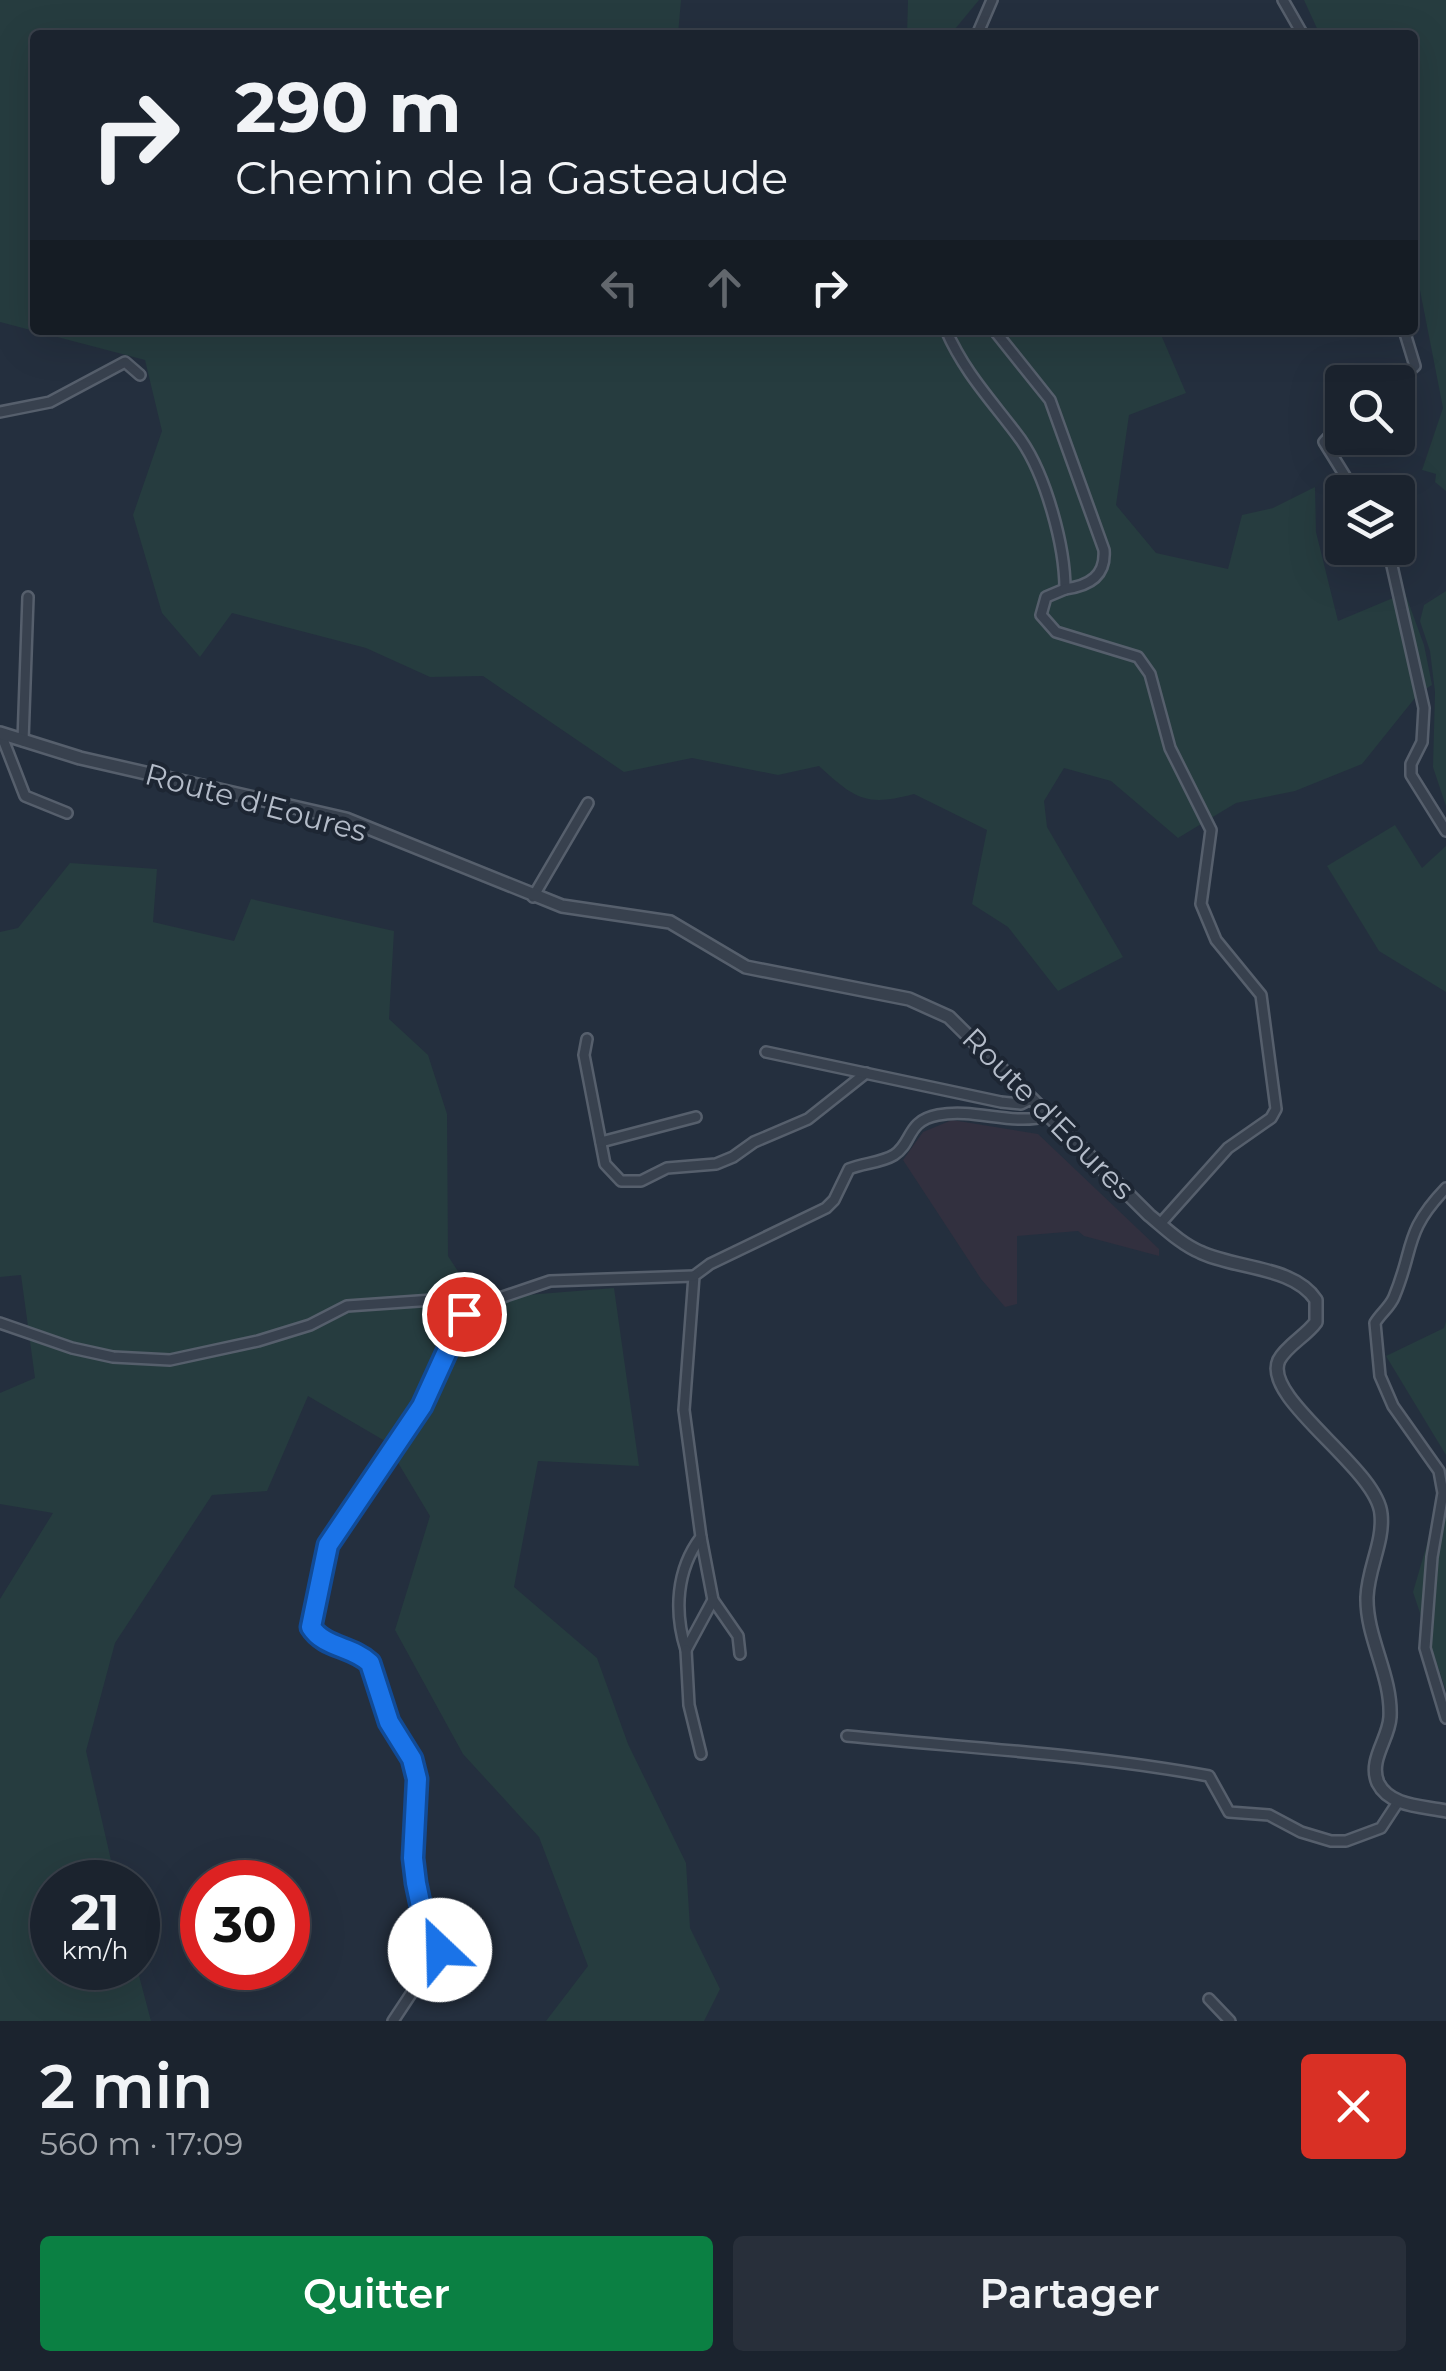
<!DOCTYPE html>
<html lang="fr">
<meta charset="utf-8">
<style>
:root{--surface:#1b232e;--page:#282f3a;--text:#f1f3f6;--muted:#a0a4aa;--line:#39404a;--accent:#0b8043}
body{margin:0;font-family:Montserrat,sans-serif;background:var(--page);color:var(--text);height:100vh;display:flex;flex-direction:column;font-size:38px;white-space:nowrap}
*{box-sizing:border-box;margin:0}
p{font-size:32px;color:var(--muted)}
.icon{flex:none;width:55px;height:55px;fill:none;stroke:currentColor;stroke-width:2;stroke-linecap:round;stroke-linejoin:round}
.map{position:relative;height:2021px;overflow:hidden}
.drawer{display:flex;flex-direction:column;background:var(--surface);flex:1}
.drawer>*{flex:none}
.hud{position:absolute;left:30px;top:30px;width:1388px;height:305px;border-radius:10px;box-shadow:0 10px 40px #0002,0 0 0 2px var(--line);background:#1b232e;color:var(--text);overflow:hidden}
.fabs{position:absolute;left:1325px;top:365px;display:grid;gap:20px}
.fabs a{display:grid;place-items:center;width:90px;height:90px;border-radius:10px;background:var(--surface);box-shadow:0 10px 40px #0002,0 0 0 2px var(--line);font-size:50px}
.speed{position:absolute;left:30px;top:1860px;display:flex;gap:20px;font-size:50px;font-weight:700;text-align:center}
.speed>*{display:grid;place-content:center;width:130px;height:130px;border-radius:50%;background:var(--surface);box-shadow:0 10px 40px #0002,0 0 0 2px var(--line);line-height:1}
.speed small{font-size:25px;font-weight:400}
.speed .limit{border:15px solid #d22;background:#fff;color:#111}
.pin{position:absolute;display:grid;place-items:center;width:85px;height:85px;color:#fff;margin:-42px;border:5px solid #fff;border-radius:50%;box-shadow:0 2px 10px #0007}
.me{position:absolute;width:110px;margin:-55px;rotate:336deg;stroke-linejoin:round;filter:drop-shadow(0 0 8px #0008)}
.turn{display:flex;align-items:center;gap:35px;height:210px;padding:0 40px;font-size:45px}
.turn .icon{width:130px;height:130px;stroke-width:2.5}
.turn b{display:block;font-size:70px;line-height:85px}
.lanes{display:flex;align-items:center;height:95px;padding:0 40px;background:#0003;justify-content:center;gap:50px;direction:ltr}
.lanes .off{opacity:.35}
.round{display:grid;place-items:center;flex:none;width:105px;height:105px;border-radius:10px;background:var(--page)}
.head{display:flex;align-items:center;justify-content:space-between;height:170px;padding:0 40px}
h1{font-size:60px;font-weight:600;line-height:75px}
.action{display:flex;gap:20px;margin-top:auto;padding:20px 40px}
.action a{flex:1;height:115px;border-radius:10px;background:var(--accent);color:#fff;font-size:40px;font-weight:600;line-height:115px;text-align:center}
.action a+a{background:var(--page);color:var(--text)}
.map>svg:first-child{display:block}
</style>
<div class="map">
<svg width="1446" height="2021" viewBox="0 0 1446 2021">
<rect width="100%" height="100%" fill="#242f3e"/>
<polygon fill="#32303f" points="952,1120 1038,1134 1159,1249 1159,1256 1084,1236 1078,1231 1017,1236 1017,1304 1005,1307 981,1279 903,1160 923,1132"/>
<g fill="#263c3f">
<path d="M0,0h681l-3,35h-643v295h1124l27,63 -57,22 -13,90 40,48 72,16 14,-54 31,-7 42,-21 1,45 22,89 67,-28 19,52 8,40 -13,8 -57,71 -67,27 -59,12 -58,35 -67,-57 -47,-13 -20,33 3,26 76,130 -65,34 -50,-64 -36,-23 15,-74 -73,-36c-48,13 -59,5 -95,-28l-41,9 -86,-17 -68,14 -141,-96 -53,1 -64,-29 -134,-35 -32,44 -38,-44 -29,-98 29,-84 -17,-71 -145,-38z"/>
<polygon points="908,0 979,0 950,35 907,35"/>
<polygon points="1304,0 1446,0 1446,491 1435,482 1436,474 1422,470 1443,408 1418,280 1413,275 1412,35 1320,35"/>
<polygon points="1446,591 1446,806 1433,767 1435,692 1430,651 1420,621 1424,605"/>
<polygon points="1395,825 1422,868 1446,846 1446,992 1379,951 1327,866"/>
<polygon points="70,863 157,869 153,922 234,941 251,899 394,931 389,1019 428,1055 447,1114 448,1256 476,1299 614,1288 639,1466 538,1461 514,1587 597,1658 628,1744 686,1863 690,1928 720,1989 704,2021 546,2021 588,1966 539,1837 463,1754 395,1630 430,1516 385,1441 308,1396 267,1491 212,1495 115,1643 86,1751 116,1882 52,1882 52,1968 137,1968 151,2021 0,2021 0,1599 53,1513 0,1504 0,1393 35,1378 21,1275 0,1277 0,932 18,928"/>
<polygon points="1446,1321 1446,1455 1386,1356 1444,1328"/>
<polygon points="1446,1479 1446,1691 1413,1592"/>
</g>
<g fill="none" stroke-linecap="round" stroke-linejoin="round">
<g stroke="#565f6c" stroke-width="14">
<g id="minor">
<polyline points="1283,0 1303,35"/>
<polyline points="977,35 992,0"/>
<path d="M946,330c19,44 48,73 75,110 25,36 44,106 44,149l-19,8 -5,18 15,17 82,25 12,17 20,74 41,82 -10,74 15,36 45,55 15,114 -5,9 -43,30 -68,76"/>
<path d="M994,330l56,70 54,150c2,26 -15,36 -39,39"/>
<polyline points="1397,382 1415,366 1404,330"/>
<polyline points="0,412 50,402 125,362 140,375"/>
<polyline points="1342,422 1324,442 1355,492"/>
<polyline points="1388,548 1424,708 1422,742 1411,764 1411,775 1446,831"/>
<polyline points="1,734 25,796 67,813"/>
<polyline points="23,741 28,597"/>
<polyline points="533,897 588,803"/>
<polyline points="587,1039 584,1055 605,1164 621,1181 641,1181 667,1168 716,1164 733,1157 754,1142 808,1119 866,1073"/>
<polyline points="766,1052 1001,1102 1021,1104 1031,1099"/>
<polyline points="601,1142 696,1117"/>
<path d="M1446,1188c-43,45 -31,59 -52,109 -4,10 -14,17 -19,26l5,53 13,30 46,65 4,22 -11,64 -7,91 21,70"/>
<polyline points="0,1323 72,1348 113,1357 170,1360 258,1341 310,1325 347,1306 433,1300 464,1314"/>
<polyline points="701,1537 713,1600 738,1636 740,1654"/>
<path d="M713,1600l-27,50c-12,-38 -10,-80 15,-113l-17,-127 10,-134 16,-12 116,-56 8,-8 15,-31c14,-6 32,-6 45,-14 19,-12 12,-34 44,-40 38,-7 73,11 110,1"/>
<polyline points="686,1650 689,1705 701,1754"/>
<path d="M847,1736c121,12 242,18 362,40l20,36 40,3 32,17 30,9h15l35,-13 17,-26"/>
<polyline points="1209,1999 1230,2021"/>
<path d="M393,2021l47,-71 -15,-24 -9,-43 1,-104 -5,-20 -23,-37 -18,-59c-19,-17 -47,-15 -60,-36l16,-82 95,-139 45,-97 83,-28 144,-5"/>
</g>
</g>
<g stroke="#565f6c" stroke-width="16">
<path id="tertiary" d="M0,733l80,25 266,61 216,87 108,16 76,45 163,32 40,18 200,198c16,13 32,29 51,37 35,17 94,14 116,48v22c-10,14 -29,23 -37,38 -18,38 98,108 102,154 3,28 -13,54 -14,83 -1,41 25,78 23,120 -1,22 -22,43 -12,66 12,24 45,23 68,28"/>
</g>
<use href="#minor" stroke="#38414e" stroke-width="9"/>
<use href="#tertiary" stroke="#38414e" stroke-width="11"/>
</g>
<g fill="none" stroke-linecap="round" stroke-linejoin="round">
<g stroke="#114b97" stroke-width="25">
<path id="route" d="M440,1950l-15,-24 -9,-43 -3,-25 4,-79 -5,-20 -23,-37 -19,-59c-18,-17 -46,-15 -59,-36l17,-82 94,-139 42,-92"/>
</g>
<use href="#route" stroke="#1a73e8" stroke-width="18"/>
</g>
<g text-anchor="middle" stroke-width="8" stroke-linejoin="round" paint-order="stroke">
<g font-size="30" fill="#b4bcc9" stroke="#1d2633">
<text transform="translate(256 803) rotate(15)" y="10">Route d'Eoures</text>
<text transform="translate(1048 1114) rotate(45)" y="10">Route d'Eoures</text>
</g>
</g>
</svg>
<div class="fabs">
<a><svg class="icon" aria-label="search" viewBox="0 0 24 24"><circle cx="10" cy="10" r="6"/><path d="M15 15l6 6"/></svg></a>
<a><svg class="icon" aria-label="layers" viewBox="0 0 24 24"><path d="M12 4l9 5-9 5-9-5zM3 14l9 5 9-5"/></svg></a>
</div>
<div class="speed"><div>21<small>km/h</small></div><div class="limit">30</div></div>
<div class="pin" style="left:464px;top:1314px;background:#d93025"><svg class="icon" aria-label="arrive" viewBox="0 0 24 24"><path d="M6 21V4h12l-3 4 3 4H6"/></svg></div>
<svg class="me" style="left:440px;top:1950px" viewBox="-20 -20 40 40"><circle r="19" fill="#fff"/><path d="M0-13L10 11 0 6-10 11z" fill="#1a73e8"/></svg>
<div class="hud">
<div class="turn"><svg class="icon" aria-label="right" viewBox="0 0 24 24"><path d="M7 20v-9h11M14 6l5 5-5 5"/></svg><div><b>290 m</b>Chemin de la Gasteaude</div></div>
<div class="lanes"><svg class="icon off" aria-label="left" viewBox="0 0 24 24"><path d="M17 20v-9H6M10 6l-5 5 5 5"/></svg><svg class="icon off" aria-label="ahead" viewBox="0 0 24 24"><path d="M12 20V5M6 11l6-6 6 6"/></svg><svg class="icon" aria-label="right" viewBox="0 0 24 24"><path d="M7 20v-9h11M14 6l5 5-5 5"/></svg></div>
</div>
</div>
<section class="drawer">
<div class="head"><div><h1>2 min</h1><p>560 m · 17:09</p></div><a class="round" style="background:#d93025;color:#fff"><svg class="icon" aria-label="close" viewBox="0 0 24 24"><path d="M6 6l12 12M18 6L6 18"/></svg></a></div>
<div class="action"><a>Quitter</a><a>Partager</a></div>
</section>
